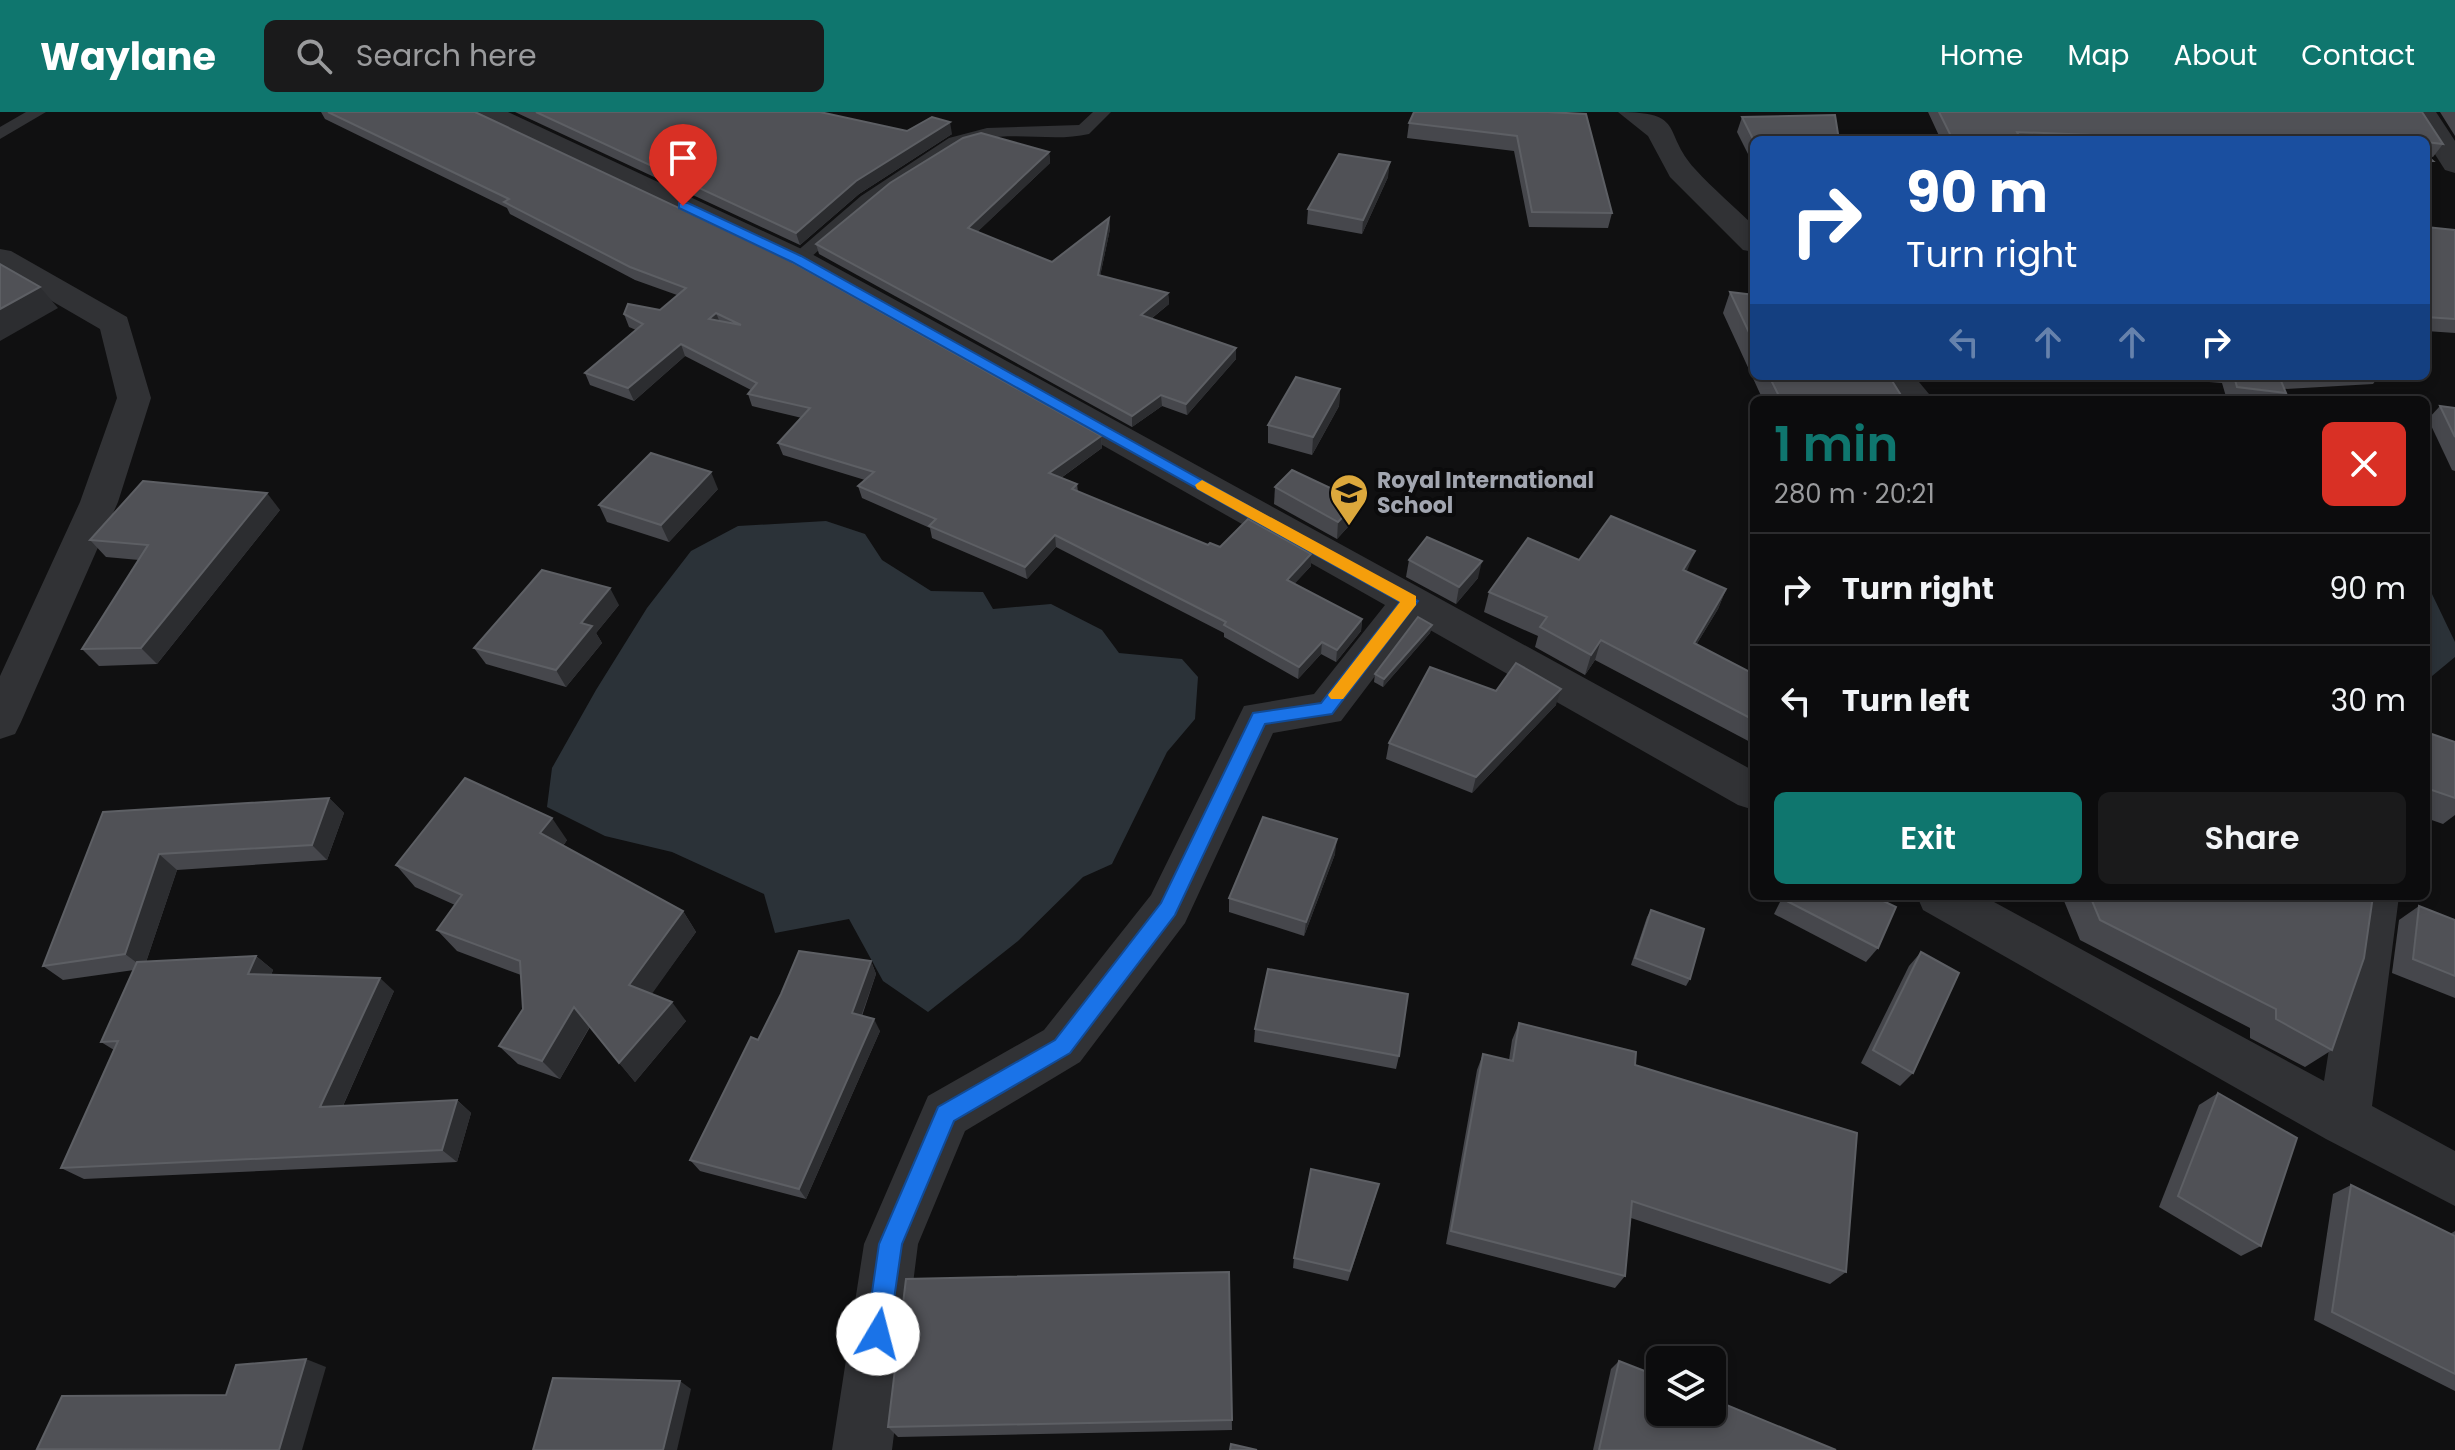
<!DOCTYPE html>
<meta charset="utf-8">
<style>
:root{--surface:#0c0c0d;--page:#1a1a1b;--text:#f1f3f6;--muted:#9a9b9d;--line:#2c2c2e;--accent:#0f766e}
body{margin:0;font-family:Poppins,sans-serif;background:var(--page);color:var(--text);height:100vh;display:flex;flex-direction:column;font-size:30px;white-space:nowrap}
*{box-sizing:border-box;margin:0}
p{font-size:26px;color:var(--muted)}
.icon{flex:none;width:44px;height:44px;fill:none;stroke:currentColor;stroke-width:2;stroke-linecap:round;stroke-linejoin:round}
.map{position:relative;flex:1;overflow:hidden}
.sheet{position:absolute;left:1750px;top:284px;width:680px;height:504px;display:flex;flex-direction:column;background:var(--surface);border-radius:12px;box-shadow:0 4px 12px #0003,0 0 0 2px var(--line)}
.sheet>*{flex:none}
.hud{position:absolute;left:1750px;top:24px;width:680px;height:244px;border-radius:12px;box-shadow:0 4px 12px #0003,0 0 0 2px var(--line);background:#1a4fa0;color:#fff;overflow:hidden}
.tools{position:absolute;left:1646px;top:1234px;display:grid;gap:16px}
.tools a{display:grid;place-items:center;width:80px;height:80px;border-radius:12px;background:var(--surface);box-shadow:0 4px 12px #0003,0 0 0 2px var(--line);font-size:40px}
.pin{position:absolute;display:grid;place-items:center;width:68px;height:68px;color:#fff;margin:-82px -34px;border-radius:50% 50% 50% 0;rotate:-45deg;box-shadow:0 0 8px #0007}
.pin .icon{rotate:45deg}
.me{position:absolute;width:88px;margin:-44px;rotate:8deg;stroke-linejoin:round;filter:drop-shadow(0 0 6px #0008)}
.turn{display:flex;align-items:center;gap:28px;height:168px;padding:0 24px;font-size:36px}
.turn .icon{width:104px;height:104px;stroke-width:2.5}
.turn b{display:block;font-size:56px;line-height:68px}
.lanes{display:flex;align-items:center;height:76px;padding:0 24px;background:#0003;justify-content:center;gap:40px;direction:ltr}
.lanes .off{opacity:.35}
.round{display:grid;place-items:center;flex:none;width:84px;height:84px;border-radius:12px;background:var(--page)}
.headline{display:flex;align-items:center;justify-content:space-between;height:136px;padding:0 24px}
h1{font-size:48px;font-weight:600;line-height:60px;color:var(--accent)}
.cta{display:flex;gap:16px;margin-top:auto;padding:16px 24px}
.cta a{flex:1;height:92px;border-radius:12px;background:var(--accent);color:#fff;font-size:32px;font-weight:600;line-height:92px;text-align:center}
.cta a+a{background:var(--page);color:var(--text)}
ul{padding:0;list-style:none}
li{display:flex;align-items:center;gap:24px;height:112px;padding:0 24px;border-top:2px solid var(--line)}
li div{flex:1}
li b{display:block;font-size:30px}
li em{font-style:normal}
header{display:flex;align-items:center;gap:48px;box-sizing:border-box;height:112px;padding:0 40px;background:var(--accent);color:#fff}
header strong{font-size:38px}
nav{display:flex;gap:44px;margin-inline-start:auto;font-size:28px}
.search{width:560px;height:72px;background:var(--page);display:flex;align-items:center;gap:20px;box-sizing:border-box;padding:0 28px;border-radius:12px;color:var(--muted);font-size:30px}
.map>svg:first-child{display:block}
</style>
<header>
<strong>Waylane</strong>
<div class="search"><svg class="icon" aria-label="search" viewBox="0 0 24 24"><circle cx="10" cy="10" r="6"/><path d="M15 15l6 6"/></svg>Search here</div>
<nav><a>Home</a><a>Map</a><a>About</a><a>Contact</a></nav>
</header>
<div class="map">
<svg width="2455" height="1338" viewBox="0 0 2455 1338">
<rect width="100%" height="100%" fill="#101011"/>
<g fill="#2b3238">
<polygon points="826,409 865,422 882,448 931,479 983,480 993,497 1051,492 1102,518 1119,541 1182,547 1198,565 1195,607 1167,640 1112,752 1083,765 1018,829 928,900 883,869 849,807 775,821 764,782 672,740 605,724 547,695 552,656 596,578 647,496 691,439 738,414"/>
<polygon points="2426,452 2432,482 2455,530 2455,545 2426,569"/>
</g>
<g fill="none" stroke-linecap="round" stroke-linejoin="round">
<g fill="#313235" fill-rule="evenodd">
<polygon points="26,0 46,0 0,27 0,15"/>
<path d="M1093,0h18l-22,22c-33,8 -71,-2 -104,5 -55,12 -137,87 -181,124h-14l-2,-4 73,-63 88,-58 38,-10 92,-3z"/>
</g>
<g fill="#313235" fill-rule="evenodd">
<polygon points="471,0 508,0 808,140 1754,659 1754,698 1738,693 1416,510 1341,609 1273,621 1185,811 1080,950 965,1019 918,1132 892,1338 832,1338 864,1132 928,984 1044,918 1151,783 1244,594 1314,582 1385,493 786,154 475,6"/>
<path d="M1618,0c69,0 43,19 77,57 18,20 40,38 59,57v26l-11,-2 -73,-73 -22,-41z"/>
<polygon points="2408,0 2436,0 2455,29 2455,61 2445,58"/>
<polygon points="0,137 11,139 127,205 151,286 118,390 21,610 15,622 0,627 0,564 80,390 117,286 100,217 0,159"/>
<polygon points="1877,264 1914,264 1934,288 1897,288"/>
<polygon points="1917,784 1983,784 2324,969 2353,784 2399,784 2372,994 2455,1039 2455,1094 2326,1027 1923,798"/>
</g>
</g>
<g fill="#46474c">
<polygon points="321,0 475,0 1101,324 1102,336 1061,366 1077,372 1078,380 1208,433 1311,442 1311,454 1294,472 1362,507 1361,519 1336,550 1321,542 1298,567 1224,525 1224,521 1056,435 1027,467 932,426 930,416 862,386 858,374 865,368 783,343 778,331 802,306 752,294 748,282 751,278 685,244 634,289 590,273 585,261 636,218 629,215 624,202 660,198 677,183 635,168 510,102 507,96 325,7"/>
<polygon points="515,0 820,0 907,19 952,22 859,82 800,133"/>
<polygon points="1547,0 1612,101 1608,116 1529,115 1514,39 1407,26 1409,11"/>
<polygon points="1928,0 2422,0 2443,32 2433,45 2428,44 2433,49 2426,59 2426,28 1941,28"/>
<polygon points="2440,0 2455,0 2455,24"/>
<polygon points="1742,5 1754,28 1754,54 1737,20"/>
<polygon points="1049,40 1050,51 977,120 1052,150 1109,106 1110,117 1100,164 1168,181 1169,192 1151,207 1236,236 1236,247 1187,303 1162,294 1132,315 819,142 816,132"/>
<polygon points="1388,65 1362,122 1307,112 1308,97"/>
<polygon points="2426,115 2455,118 2455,221 2426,219"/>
<polygon points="1730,180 1754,183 1754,264 1889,264 1904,288 1763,288 1723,201"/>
<polygon points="2130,264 2379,264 2373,272 2284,277 2286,281 2280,288 2227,288 2222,271"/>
<polygon points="1340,277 1339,294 1312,343 1268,331 1268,313"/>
<polygon points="2440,294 2455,296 2455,359 2452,358 2428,307"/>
<polygon points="1275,375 1356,406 1337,427 1274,392"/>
<polygon points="718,377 669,430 607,410 599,393"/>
<polygon points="280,398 157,552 99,554 82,537 139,448 106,445 90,428"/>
<polygon points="1409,448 1478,466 1456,492 1406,465"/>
<polygon points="1579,448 1687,460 1726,477 1718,497 1696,533 1754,562 1754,632 1595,548 1585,563 1535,535 1538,524 1484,500 1489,480"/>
<polygon points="619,493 596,521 602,531 566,575 486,552 474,536"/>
<polygon points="1432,513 1430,521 1383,575 1374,570 1375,562"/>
<polygon points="1496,579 1556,593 1472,681 1386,647 1389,631"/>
<polygon points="2426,620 2455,630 2455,703 2443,712 2426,706"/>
<polygon points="329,686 344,701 327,748 177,758 146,850 256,844 273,858 271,863 394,879 343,994 457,988 471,1001 457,1050 84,1067 61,1056 114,938 101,930 134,858 63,868 43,854 103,700"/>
<polygon points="567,728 563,734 683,799 696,820 651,882 686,909 635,970 590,915 560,967 518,952 499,934 523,897 521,863 457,839 437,818 455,793 415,775 396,753"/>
<polygon points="1335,742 1304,824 1229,800 1229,786"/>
<polygon points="1783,784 1873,784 1878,836 1866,850 1774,802"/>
<polygon points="2062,784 2373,784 2332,938 2305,955 2250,926 2250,916 2080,828"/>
<polygon points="2419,794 2455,808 2455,886 2392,861 2399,808"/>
<polygon points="1651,798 1690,867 1686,874 1631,853 1647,805"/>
<polygon points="1921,840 1913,961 1900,974 1861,951 1909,854"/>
<polygon points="871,849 876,862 862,904 880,919 806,1087 700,1059 690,1048 758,928"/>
<polygon points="1519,911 1635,953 1846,1160 1830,1172 1631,1106 1625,1164 1615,1176 1446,1132 1477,958 1483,942 1509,948 1512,928"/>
<polygon points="1255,917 1399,944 1396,957 1254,930"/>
<polygon points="2218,981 2261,1134 2241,1144 2159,1095 2199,993"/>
<polygon points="2351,1073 2450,1122 2455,1119 2455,1279 2314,1208 2333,1082"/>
<polygon points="1376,1083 1348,1169 1293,1156 1294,1146"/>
<polygon points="1229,1160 1232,1318 898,1325 888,1315"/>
<polygon points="1619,1249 1836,1338 1593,1338 1611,1257"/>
</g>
<g fill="#2c2d30">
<polygon points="950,10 952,22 859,82 800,133 796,121 856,69"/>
<polygon points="1049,40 1050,51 970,127 968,116"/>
<polygon points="1390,50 1388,65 1362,122 1363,108"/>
<polygon points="1109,106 1110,117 1098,174 1098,163"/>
<polygon points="40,175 58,196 0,229 0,197"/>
<polygon points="1168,181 1169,192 1142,214 1141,203"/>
<polygon points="716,201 721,213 709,207"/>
<polygon points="681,232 685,244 634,289 628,276"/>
<polygon points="1236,236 1236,247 1187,303 1186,292"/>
<polygon points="1340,277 1339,294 1312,343 1313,325"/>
<polygon points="1161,283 1162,294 1132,315 1132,304"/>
<polygon points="1101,324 1102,336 1051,373 1049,361"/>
<polygon points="711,360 718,377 669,430 661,413"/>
<polygon points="267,381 280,398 157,552 141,536"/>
<polygon points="1358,389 1356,406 1337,427 1338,410"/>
<polygon points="1055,423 1056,435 1027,467 1025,455"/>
<polygon points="1695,439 1687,459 1683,458"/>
<polygon points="1311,442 1311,454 1287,480 1287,468"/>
<polygon points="1482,449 1478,466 1456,492 1459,475"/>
<polygon points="610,476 619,493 596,521 602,531 566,575 556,558 581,511"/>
<polygon points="1726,477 1718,497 1685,551 1694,531"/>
<polygon points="1362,507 1361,519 1336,550 1337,538"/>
<polygon points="1432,513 1430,521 1383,575 1384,567"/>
<polygon points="1601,528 1595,548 1585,563 1591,543"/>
<polygon points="1322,530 1321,542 1298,567 1299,555"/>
<polygon points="1561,577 1556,593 1472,681 1476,665"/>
<polygon points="329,686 344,701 327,748 312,733"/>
<polygon points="552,706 567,728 556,743 540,721"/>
<polygon points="1337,727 1335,742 1304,824 1306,810"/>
<polygon points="159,742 177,758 144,856 125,842"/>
<polygon points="683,799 696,820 644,893 629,873"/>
<polygon points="256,844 273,858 266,876 248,862"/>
<polygon points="871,849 876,862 858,913 852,901"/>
<polygon points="380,866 394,879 337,1007 320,995"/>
<polygon points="672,890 686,909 635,970 619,951"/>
<polygon points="574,895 590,914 560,967 542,949"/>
<polygon points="874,907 880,919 806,1087 799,1077"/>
<polygon points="457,988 471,1001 457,1050 442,1038"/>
<polygon points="306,1247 326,1255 302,1338 279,1338"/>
<polygon points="680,1269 691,1277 677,1338 663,1338"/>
</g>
<g fill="#505156" stroke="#5d5f64" stroke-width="2" fill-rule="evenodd">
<path d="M328,0h147l306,144 320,180 -52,37 28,11 -5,5 136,56 2,-2 10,4 28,-28 63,35 -24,26 75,39 -25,31 -15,-8 -23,25 -75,-42 2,-3 -171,-87 -30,32 -96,-41 7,-7 -78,-33 16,-14 -96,-29 32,-35 -62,-14 9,-11 -76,-39 -53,44 -43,-15 58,-49 -19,-10 4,-10 32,6 26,-22 -56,-21 -126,-65 5,-3zM716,201l25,12 -32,-6z"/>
<polygon points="536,0 820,0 907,19 932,5 950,10 856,69 796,121"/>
<polygon points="1414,0 1547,0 1586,2 1612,101 1532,100 1517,24 1409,11"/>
<polygon points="1939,0 2422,0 2443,32 2426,30 2426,28 2119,28 2117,24 2017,20 2021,28 1953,28"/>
<polygon points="1835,3 1839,28 1754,28 1754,29 1742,5"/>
<polygon points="981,21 1049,40 968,116 1052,150 1109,106 1098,163 1168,181 1141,203 1236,236 1186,292 1161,283 1132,304 816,132 890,71 963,26"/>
<polygon points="1339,42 1390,50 1363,108 1308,97"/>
<polygon points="2426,43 2433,49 2426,49"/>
<polygon points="2426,115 2455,118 2455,207 2426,205"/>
<polygon points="0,152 40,175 0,197"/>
<polygon points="1730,180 1754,183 1754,231"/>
<polygon points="1769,264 1889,264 1904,288 1781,288"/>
<polygon points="2234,264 2284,264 2279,264 2286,281 2237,275"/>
<polygon points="1296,265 1340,277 1313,325 1268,313"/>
<polygon points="2440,294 2455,296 2455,325"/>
<polygon points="651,341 711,360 661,413 599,393"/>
<polygon points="1292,358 1358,389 1338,410 1275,375"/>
<polygon points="143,369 267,381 141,536 82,537 148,433 90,428"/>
<polygon points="1611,404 1695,439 1683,458 1726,477 1694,531 1754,562 1754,608 1601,528 1591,543 1540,515 1547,505 1489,480 1528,426 1579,448"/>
<polygon points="1427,425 1482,449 1459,475 1409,448"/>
<polygon points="542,458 610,476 581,511 592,514 556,558 474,536"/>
<polygon points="1418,505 1432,513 1384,567 1375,562"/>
<polygon points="1516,551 1561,577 1476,665 1389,631 1430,555 1496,579"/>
<polygon points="2426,620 2455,630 2455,686 2426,676"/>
<polygon points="465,666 552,706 540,721 683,799 629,873 672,890 619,951 574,895 542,949 499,934 523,897 520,849 437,818 462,783 396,753"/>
<polygon points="329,686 312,733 159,742 125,842 43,854 103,700"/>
<polygon points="1263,705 1337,727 1306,810 1229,786"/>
<polygon points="1785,784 1873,784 1896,795 1878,836 1783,787"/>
<polygon points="2090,784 2373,784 2364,846 2332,938 2276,907 2276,897 2100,808"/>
<polygon points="2419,794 2455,808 2455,864 2413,847"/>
<polygon points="1651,798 1704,817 1690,867 1635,846"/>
<polygon points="799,839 871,849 852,901 874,907 799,1077 690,1048 751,925 758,928 781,882"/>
<polygon points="1921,840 1959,861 1913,961 1873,938"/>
<polygon points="256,844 248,862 380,866 320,995 457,988 442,1038 61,1056 118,929 101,930 137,850"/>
<polygon points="1268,857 1408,882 1399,944 1255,917"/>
<polygon points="1519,911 1636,940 1635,953 1857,1021 1846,1160 1632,1089 1625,1164 1451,1119 1483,942 1513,949"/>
<polygon points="2218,981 2297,1026 2261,1134 2178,1084"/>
<polygon points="1311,1057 1379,1072 1350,1159 1294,1146"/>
<polygon points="2351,1073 2455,1124 2455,1262 2332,1200"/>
<polygon points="1229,1160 1232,1308 888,1315 906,1167"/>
<polygon points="306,1247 279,1338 37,1337 62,1284 226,1283 236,1253"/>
<polygon points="1619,1249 1660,1265 1660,1300 1712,1300 1712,1287 1836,1338 1599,1338"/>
<polygon points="553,1266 680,1269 663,1338 533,1338"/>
<polygon points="1231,1332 1257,1338 1230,1338"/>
</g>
<polygon fill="#1a73e8" stroke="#114b97" stroke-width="2" points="679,91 688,91 801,144 1418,489 1332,602 1265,612 1175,803 1070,941 954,1009 902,1132 889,1222 886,1230 878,1233 869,1230 866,1222 879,1132 938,995 1055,928 1161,791 1253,601 1321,591 1400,490 792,150 679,96"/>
<polygon fill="#f59e0b" points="1202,368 1416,484 1416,493 1343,587 1331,587 1328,583 1400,490 1197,377 1195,373"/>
<defs>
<g id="school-pin" transform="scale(2)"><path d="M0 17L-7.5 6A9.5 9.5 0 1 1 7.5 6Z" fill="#dca83c" stroke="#0b0b0c"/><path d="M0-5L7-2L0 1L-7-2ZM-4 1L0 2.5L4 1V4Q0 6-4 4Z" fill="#111"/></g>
</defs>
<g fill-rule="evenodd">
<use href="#school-pin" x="1349" y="381"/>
</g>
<g text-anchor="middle" stroke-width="8" stroke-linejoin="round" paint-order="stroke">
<g font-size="22" font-weight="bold" fill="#a2a6b0" stroke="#0b0b0c" text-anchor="start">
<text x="1377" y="376">Royal International<tspan x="1377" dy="25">School</tspan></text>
</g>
</g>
</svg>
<div class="tools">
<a><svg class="icon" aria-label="layers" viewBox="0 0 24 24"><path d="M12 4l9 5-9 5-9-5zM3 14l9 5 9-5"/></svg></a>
</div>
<div class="pin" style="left:683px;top:94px;background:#d93025"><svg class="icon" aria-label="arrive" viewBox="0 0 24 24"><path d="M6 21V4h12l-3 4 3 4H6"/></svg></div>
<svg class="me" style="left:878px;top:1222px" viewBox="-20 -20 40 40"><circle r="19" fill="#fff"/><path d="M0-13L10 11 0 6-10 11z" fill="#1a73e8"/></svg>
<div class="hud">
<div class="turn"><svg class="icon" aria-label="right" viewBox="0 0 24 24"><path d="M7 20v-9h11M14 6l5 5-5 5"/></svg><div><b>90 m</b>Turn right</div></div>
<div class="lanes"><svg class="icon off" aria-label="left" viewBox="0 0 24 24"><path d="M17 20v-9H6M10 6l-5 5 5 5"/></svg><svg class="icon off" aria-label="ahead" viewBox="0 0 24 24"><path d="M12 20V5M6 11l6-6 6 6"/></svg><svg class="icon off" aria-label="ahead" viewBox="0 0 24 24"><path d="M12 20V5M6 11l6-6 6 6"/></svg><svg class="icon" aria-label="right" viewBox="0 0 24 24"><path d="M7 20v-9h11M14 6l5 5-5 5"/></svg></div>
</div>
<section class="sheet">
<div class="headline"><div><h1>1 min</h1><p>280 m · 20:21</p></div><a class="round" style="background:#d93025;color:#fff"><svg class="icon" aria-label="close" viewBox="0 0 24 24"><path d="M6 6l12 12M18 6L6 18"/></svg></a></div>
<ul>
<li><svg class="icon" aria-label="right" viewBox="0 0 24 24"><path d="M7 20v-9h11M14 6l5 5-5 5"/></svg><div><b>Turn right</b></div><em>90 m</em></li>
<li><svg class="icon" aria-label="left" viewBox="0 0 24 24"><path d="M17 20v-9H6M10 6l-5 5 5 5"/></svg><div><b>Turn left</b></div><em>30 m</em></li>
</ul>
<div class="cta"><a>Exit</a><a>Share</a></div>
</section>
</div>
